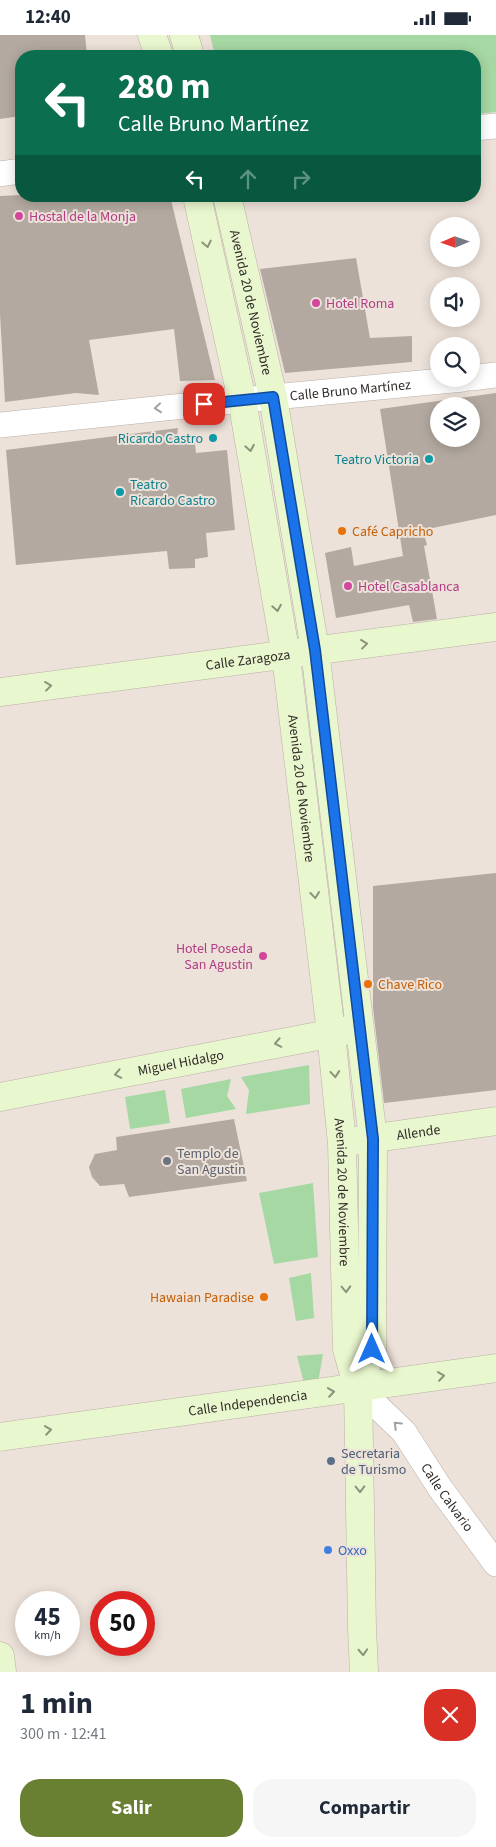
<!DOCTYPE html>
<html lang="es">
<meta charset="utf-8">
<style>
:root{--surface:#fff;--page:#f6f6f7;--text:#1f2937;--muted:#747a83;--accent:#697f31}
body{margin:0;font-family:"Source Sans 3",sans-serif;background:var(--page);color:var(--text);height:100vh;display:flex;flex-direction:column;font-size:19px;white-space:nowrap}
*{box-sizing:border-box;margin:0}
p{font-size:16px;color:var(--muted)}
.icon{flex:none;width:28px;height:28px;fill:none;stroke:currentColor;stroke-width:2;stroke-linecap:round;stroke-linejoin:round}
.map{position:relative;height:1637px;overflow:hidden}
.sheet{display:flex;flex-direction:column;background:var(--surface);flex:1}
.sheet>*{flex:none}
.banner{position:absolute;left:15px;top:15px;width:466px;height:152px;border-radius:20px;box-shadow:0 2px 12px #0003;background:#0b6e4f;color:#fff;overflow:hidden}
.needle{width:32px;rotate:268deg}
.tools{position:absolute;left:430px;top:182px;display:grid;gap:10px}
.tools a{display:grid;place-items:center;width:50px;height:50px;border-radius:50%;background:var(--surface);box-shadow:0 2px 12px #0003;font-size:25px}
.speed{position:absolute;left:15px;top:1556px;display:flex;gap:10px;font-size:25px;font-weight:700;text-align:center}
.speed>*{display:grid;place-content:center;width:65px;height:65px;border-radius:50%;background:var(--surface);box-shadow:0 2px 12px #0003;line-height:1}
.speed small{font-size:12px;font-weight:400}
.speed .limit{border:8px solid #d22;background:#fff;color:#111}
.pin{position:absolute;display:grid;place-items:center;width:42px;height:42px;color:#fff;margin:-21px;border-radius:10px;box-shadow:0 2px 8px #0006}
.me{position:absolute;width:55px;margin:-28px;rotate:0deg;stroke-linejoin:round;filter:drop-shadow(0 0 4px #0008)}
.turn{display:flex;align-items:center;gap:18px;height:105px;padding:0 20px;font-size:22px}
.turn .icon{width:65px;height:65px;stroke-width:2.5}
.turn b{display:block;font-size:35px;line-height:42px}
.lanes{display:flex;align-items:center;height:48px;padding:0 20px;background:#0003;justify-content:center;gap:25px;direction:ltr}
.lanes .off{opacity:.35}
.round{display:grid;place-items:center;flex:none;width:52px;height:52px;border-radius:20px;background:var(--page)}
.head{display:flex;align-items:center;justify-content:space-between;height:85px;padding:0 20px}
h1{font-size:30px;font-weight:700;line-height:38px}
.primary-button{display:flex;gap:10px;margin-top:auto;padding:10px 20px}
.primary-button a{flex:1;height:58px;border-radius:20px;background:var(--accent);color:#fff;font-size:20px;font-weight:700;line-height:58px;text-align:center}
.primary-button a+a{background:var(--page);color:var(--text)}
.status{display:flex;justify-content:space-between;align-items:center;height:35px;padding:0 25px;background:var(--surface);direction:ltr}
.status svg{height:14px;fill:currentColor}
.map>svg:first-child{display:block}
</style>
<div class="status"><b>12:40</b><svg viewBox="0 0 49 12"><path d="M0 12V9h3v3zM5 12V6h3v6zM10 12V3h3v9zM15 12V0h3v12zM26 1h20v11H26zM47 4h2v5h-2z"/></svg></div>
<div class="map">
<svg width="496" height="1637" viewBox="0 0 496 1637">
<rect width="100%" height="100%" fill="#ede2d9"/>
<g fill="#a6d8a3">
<polygon points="210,0 496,0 496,77 475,79 475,21 215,21"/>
<polygon points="309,1030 310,1069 246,1079 249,1055 241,1042"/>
<polygon points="231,1044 227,1061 236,1074 186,1083 181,1054"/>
<polygon points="165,1055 170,1088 130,1094 125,1062"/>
<polygon points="313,1148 318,1222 274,1229 259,1158"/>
<polygon points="311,1238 314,1283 296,1286 289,1243"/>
<polygon points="323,1319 318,1348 304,1348 297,1321"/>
</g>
<g fill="#b3a9a0" fill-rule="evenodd">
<polygon points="0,0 85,0 87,21 21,21 21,81 0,84"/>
<polygon points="21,160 21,161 170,161 215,345 180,346 174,294 89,305 99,360 76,358 5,367 0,279 0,161"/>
<polygon points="356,223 370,303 412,301 412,327 285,338 260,234"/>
<path d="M496,358v122l-73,15 4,15 -3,1 13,73 -24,3 -4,-17 -73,13 -11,-65 26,-6 3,19 49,-10 -23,-147zM439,371h32v33h-32z"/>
<polygon points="178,393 177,401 194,399 196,418 227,415 235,495 206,498 208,522 195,524 195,533 169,534 167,516 16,530 6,415"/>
<polygon points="496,838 496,1055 384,1068 373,973 373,851"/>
<polygon points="234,1084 247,1146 129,1162 124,1149 100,1151 92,1142 89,1132 95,1119 117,1115 116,1102"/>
</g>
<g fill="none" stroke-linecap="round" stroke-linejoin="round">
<g stroke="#bab0a7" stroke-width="26">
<g id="street">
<polyline points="475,93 496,91"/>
<polyline points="0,139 21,136"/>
<polyline points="471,343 496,340"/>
<path id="s1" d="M0,390l242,-25 221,-21"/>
<path id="s2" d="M358,1353l46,44 36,56 56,76"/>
</g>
</g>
<g stroke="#bab0a7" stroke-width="29">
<g id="secondary">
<polyline points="152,0 159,21"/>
<polyline points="184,0 190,21"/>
<path id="s3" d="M197,161l45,204 44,256 45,377 11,110 5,206 11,39 4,240 2,44"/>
<path id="s4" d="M227,161l46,201 42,253 58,489 -1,211 -14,38"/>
<path id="s5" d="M0,657l496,-65"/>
<path id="s6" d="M0,1062l349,-67"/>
<path id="s7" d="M354,1106l142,-20"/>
<path id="s8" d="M0,1402l496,-69"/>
<polyline points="0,1621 2,1637"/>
</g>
</g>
<use href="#street" stroke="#fff" stroke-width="25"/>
<use href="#secondary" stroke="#e9f7ce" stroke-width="28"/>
</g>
<defs><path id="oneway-chevron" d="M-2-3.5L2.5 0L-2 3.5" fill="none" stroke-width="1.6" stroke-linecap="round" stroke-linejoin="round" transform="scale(1.25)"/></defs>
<g stroke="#8d927c">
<use href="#oneway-chevron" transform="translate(207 209) rotate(78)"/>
<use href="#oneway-chevron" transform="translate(250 413) rotate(80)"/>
<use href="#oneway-chevron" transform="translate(277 573) rotate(80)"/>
<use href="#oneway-chevron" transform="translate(364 609) rotate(-7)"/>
<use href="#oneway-chevron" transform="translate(48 651) rotate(-7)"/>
<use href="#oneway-chevron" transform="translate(315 860) rotate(83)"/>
<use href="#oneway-chevron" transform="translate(278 1008) rotate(169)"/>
<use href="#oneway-chevron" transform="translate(118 1039) rotate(169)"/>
<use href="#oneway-chevron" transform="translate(335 1039) rotate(85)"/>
<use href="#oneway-chevron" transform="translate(346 1254) rotate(88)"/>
<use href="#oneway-chevron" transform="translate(441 1341) rotate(-8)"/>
<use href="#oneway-chevron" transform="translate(331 1357) rotate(-8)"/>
<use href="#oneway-chevron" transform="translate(48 1395) rotate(-8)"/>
<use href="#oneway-chevron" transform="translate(360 1454) rotate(89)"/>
<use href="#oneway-chevron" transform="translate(363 1617) rotate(87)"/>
</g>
<g stroke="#a2a09f">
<use href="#oneway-chevron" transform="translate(158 373) rotate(174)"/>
<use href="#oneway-chevron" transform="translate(397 1390) rotate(-136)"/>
</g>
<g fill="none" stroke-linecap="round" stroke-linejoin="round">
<g stroke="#114b97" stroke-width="12">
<polyline id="route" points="204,369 273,362 315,615 373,1104 372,1314"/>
</g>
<use href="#route" stroke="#1a73e8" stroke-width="9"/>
</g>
<g fill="#d1479c" stroke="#ede2d9" stroke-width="2">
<circle cx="19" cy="181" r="5"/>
<circle cx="316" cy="268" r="5"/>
<circle cx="348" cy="551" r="5"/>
<circle cx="263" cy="921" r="5"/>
</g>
<g fill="#0f9aa8" stroke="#ede2d9" stroke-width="2">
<circle cx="213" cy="403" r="5"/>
<circle cx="429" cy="424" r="5"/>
<circle cx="120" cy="457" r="5"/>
</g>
<g fill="#e8710a" stroke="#ede2d9" stroke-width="2">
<circle cx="342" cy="496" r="5"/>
<circle cx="368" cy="949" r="5"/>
<circle cx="264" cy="1262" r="5"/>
</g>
<circle fill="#6b7280" stroke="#ede2d9" stroke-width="2" cx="167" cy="1126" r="5"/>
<circle fill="#5c6f8a" stroke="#ede2d9" stroke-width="2" cx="331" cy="1426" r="5"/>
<circle fill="#3f7fe0" stroke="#ede2d9" stroke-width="2" cx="328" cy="1515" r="5"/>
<g text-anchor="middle" stroke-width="4" stroke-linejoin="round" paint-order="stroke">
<g font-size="14" fill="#b23c85" stroke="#ede2d9" text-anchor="start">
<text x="29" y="186">Hostal de la Monja</text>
<text x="326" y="273">Hotel Roma</text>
<text x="358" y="556">Hotel Casablanca</text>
<text x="253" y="918" text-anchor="end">Hotel Poseda<tspan x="253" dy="16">San Agustin</tspan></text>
</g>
<g font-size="14" fill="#312c29" stroke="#ede2d9">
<text dy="5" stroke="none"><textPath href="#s4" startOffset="109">Avenida 20 de Noviembre</textPath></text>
<text dy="5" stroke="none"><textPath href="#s1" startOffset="352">Calle Bruno Martínez</textPath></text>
<text dy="5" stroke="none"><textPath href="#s5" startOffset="250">Calle Zaragoza</textPath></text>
<text dy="5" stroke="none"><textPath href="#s3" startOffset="602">Avenida 20 de Noviembre</textPath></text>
<text dy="5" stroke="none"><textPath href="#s6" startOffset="184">Miguel Hidalgo</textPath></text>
<text dy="5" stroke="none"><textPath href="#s7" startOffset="65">Allende</textPath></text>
<text dy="5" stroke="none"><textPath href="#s3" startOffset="1008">Avenida 20 de Noviembre</textPath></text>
<text dy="5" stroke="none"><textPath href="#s8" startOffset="250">Calle Independencia</textPath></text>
<text dy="5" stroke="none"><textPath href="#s2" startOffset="142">Calle Calvario</textPath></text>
</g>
<g font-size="14" fill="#0d838f" stroke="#ede2d9" text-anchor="end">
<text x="203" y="408">Ricardo Castro</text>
<text x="419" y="429">Teatro Victoria</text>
<text x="130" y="454" text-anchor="start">Teatro<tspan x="130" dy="16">Ricardo Castro</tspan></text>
</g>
<g font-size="14" fill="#c56008" stroke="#ede2d9" text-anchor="start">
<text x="352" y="501">Café Capricho</text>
<text x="378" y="954">Chave Rico</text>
<text x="254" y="1267" text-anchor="end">Hawaian Paradise</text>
</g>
<g font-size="14" fill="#5b616d" stroke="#ede2d9" text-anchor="start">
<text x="177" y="1123">Templo de<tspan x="177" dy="16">San Agustin</tspan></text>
</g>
<g font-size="14" fill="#4e5e75" stroke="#ede2d9" text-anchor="start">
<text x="341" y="1423">Secretaria<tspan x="341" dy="16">de Turismo</tspan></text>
</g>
<g font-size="14" fill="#366cbe" stroke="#ede2d9" text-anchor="start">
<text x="338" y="1520">Oxxo</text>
</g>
</g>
</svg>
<div class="tools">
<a><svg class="needle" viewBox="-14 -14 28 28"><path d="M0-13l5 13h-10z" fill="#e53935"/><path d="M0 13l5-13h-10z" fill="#747a83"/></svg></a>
<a><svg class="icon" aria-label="sound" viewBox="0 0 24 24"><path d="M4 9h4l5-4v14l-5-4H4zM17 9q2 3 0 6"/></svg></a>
<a><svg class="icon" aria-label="search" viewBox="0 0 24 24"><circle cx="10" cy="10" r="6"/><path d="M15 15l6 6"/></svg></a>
<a><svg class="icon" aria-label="layers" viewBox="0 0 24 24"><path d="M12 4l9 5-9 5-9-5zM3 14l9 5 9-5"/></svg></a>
</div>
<div class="speed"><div>45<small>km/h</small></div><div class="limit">50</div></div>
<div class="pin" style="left:204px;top:369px;background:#d93025"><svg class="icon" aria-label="arrive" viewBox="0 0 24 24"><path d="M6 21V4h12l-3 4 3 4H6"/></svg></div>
<svg class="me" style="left:372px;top:1314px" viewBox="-20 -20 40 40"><path d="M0-17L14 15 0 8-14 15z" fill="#1a73e8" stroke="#fff" stroke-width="4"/></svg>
<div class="banner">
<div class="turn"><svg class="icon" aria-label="left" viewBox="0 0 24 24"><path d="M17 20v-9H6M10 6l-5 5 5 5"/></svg><div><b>280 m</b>Calle Bruno Martínez</div></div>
<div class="lanes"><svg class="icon" aria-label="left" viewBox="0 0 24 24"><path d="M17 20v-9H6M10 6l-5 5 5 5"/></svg><svg class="icon off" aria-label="ahead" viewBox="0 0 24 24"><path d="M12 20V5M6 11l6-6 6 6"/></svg><svg class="icon off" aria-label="right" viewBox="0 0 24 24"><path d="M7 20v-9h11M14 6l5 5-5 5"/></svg></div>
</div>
</div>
<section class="sheet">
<div class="head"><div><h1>1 min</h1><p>300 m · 12:41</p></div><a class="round" style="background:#d93025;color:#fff"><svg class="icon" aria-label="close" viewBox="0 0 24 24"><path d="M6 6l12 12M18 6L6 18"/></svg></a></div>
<div class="primary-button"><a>Salir</a><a>Compartir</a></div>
</section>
